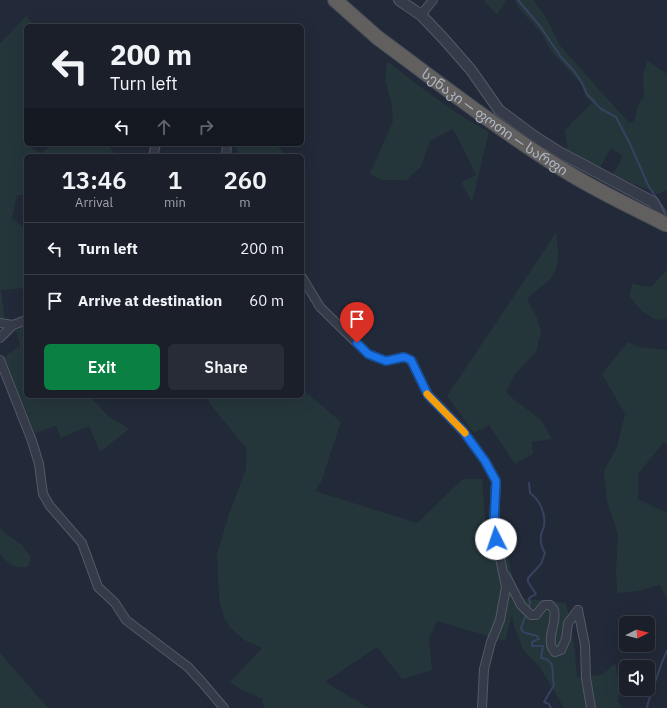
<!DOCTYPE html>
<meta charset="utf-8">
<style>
:root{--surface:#1a1f2a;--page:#272c36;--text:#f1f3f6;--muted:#9fa2a8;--line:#383d47;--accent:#0b8043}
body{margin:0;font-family:"IBM Plex Sans","Noto Sans Georgian",sans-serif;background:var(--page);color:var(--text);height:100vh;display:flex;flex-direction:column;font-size:15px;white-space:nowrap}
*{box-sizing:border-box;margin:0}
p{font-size:13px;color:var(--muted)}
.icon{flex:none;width:22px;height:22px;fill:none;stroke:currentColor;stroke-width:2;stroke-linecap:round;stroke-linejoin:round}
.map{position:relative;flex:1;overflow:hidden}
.panel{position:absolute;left:24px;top:154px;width:280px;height:244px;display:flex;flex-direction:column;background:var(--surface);border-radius:6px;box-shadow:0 4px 16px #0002,0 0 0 1px var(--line)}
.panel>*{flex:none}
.banner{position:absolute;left:24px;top:24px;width:280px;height:122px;border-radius:6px;box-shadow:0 4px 16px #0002,0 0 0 1px var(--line);background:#1a1f2a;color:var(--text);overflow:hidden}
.needle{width:26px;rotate:84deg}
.buttons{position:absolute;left:619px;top:616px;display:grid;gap:8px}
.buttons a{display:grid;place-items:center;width:36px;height:36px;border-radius:6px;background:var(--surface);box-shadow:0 4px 16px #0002,0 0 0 1px var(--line);font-size:20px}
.pin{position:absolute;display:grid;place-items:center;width:34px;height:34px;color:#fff;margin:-41px -17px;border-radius:50% 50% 50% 0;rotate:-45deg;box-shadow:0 0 4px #0007}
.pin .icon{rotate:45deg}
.me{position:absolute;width:44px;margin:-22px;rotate:356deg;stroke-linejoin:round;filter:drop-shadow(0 0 3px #0008)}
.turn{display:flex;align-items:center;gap:14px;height:84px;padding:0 20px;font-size:18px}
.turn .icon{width:52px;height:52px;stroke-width:2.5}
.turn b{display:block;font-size:28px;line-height:34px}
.lanes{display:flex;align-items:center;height:38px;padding:0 20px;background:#0003;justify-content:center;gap:20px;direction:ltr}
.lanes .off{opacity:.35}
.eta{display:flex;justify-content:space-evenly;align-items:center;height:68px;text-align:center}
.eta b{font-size:24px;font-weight:600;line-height:28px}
.cta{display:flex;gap:8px;margin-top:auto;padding:8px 20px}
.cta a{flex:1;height:46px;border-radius:6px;background:var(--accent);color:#fff;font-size:16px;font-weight:600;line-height:46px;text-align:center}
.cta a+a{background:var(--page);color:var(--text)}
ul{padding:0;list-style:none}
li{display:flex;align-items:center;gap:12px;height:52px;padding:0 20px;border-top:1px solid var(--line)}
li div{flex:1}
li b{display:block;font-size:15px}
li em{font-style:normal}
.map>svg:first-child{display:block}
</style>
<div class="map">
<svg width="667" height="708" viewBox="0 0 667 708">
<rect width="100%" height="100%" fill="#222938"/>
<g fill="#25363a">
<polygon points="484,0 506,0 497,15"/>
<polygon points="515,0 533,0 545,16 561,47 629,123 634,121 638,105 644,96 643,75 647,60 667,74 667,190 658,194 613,175 623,156 611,148 599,169 568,152 565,131 572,122 592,103 586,97 581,84 551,51 542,34 518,7"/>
<polygon points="26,16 34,26 26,26 26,134 22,142 41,153 54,144 106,144 117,156 26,156 26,195 17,195 12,218 26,230 26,288 1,290 5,321 0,319 0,44"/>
<path d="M387,61c33,26 65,51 102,71l-17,70 -11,-20 15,-7 -23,-46 -23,12 -9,26 -15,13h-25l-11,-6 23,-53 -2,-20 -6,-21z"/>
<polygon points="236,144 275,144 287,156 238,156"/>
<path d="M556,233c2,18 6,38 -10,50 -8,7 -12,8 -19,16l10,19 4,15 -5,19 -21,22 -9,18 6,6 29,22 11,19 -20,3 1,12 -18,10 -26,-39 -15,8 -27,-37z"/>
<polygon points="667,270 667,319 656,320 642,311 629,296 632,284 651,287"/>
<polygon points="26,325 26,396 90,396 107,415 129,429 100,452 89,426 61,438 56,426 35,433 4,357 20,346 16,330"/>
<polygon points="628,342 639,347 667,350 667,444 664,442 638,474 638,499 667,513 667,599 660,585 638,591 617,593 616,569 618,534 607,501 604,471 617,447 625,414 602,374"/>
<polygon points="302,389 341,422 322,480 315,491 417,523 463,479 482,479 487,546 505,543 517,598 566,603 574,644 577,677 602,675 615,663 620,687 618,702 622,708 564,708 540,667 524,651 514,626 512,615 505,641 437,621 429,639 432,670 402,679 377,647 325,682 369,708 264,708 262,699 242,690 230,682 262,648 244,640 230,627 224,618 219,598 217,555 229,514 246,469 246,448 210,404 207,396 302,396"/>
<path d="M0,528l6,6 16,11 9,12 -3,10c-14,1 -19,-2 -28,-13z"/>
<polygon points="0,653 46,706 50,708 0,708"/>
</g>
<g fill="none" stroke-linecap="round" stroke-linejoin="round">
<g stroke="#36425f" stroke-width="2">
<polyline points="518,0 540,26 561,57 574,71 581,81 587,94 601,109 616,117 630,144 649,187 667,213"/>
<path d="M528,609l2,-6 -1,-5 7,-4 -8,-12v-4l13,-14 4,-11c-3,-5 -5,-12 -4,-18 0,-3 3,-6 3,-9 2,-12 -4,-26 -14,-33l-1,-10"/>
<path d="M526,614l-5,14 2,4 14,4 2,3 -7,3v4h11l-2,12c16,2 10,15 13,27l-10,17 5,2 2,4"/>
<polyline points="647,708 648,703 662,662 667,651"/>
</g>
<g stroke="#535967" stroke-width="10">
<g id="minor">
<polyline points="421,15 433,0"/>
<polyline points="153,156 156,144"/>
<polyline points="226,156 227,144"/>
<polyline points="302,277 320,307 368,354 386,361 404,357 411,360 428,395 463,431 485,461 496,481 494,524 496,539 506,587 500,620 491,642 484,669 482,708"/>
<polyline points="0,323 13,325 26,320"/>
<polyline points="0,338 13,325"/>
<polyline points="0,360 32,441 39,464 43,494 50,506 82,543 98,587 115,603 126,620 188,667 201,681 224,708"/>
<path d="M506,576l15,29 10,10h5l8,-10h6c2,2 3,3 4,5 4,13 -10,30 1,42l6,-2 5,-11 2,-16 10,-13"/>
<polyline points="578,610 585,645 586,678 591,708"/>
</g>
</g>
<g stroke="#535967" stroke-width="12">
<polyline id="tertiary" points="399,0 421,15 443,38 471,70 499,110 534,136 559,152 653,202 664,224"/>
</g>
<g stroke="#404654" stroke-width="16">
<polyline id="trunk" points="335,0 378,38"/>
</g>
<use href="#minor" stroke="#353b49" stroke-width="8"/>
<use href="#tertiary" stroke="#353b49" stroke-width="10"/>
<use href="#trunk" stroke="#61605e" stroke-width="14"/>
<g stroke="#404654" stroke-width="16" stroke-linecap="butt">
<g id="trunk-bridge">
<path id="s1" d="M378,38c61,45 120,91 184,131 33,21 70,38 105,56"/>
</g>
</g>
<use href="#trunk-bridge" stroke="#61605e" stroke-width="14"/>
</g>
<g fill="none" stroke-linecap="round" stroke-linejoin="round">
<g stroke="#114b97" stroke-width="10">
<polyline id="route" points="357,343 368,354 386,361 404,357 411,360 428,395 463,431 485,461 496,481 494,524 496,539"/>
</g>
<use href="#route" stroke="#1a73e8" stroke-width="7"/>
<polyline stroke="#f59e0b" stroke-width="7" points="427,394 465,433"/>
</g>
<g text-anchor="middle" stroke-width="4" stroke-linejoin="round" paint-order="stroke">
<g font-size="14" fill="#b0b6c5" stroke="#1b202d">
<text dy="5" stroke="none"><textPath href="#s1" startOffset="144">სენაკი — ფოთი — სარფი</textPath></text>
</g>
</g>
</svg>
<div class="buttons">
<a><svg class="needle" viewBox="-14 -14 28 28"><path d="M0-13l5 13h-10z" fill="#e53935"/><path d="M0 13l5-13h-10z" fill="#9fa2a8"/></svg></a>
<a><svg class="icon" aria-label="sound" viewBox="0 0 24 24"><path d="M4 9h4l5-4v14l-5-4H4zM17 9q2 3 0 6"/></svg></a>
</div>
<div class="pin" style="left:357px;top:343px;background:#d93025"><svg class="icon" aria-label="arrive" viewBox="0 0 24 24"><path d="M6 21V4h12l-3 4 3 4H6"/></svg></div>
<svg class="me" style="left:496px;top:539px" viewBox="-20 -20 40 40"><circle r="19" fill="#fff"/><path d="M0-13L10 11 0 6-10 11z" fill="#1a73e8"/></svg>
<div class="banner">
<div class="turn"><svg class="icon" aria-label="left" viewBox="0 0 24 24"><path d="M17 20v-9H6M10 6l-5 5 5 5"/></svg><div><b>200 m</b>Turn left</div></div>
<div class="lanes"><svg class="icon" aria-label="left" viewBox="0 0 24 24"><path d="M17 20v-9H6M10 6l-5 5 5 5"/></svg><svg class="icon off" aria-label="ahead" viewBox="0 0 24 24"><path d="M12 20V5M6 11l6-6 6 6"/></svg><svg class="icon off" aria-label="right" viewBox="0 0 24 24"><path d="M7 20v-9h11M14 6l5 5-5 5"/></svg></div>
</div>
<section class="panel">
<div class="eta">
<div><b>13:46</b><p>Arrival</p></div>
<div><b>1</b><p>min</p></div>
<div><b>260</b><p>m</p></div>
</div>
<ul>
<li><svg class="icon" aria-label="left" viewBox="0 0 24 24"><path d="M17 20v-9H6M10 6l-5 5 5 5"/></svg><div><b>Turn left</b></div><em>200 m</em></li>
<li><svg class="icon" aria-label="arrive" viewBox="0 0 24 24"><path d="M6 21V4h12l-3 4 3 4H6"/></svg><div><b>Arrive at destination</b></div><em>60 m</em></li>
</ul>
<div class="cta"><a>Exit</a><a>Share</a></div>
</section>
</div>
